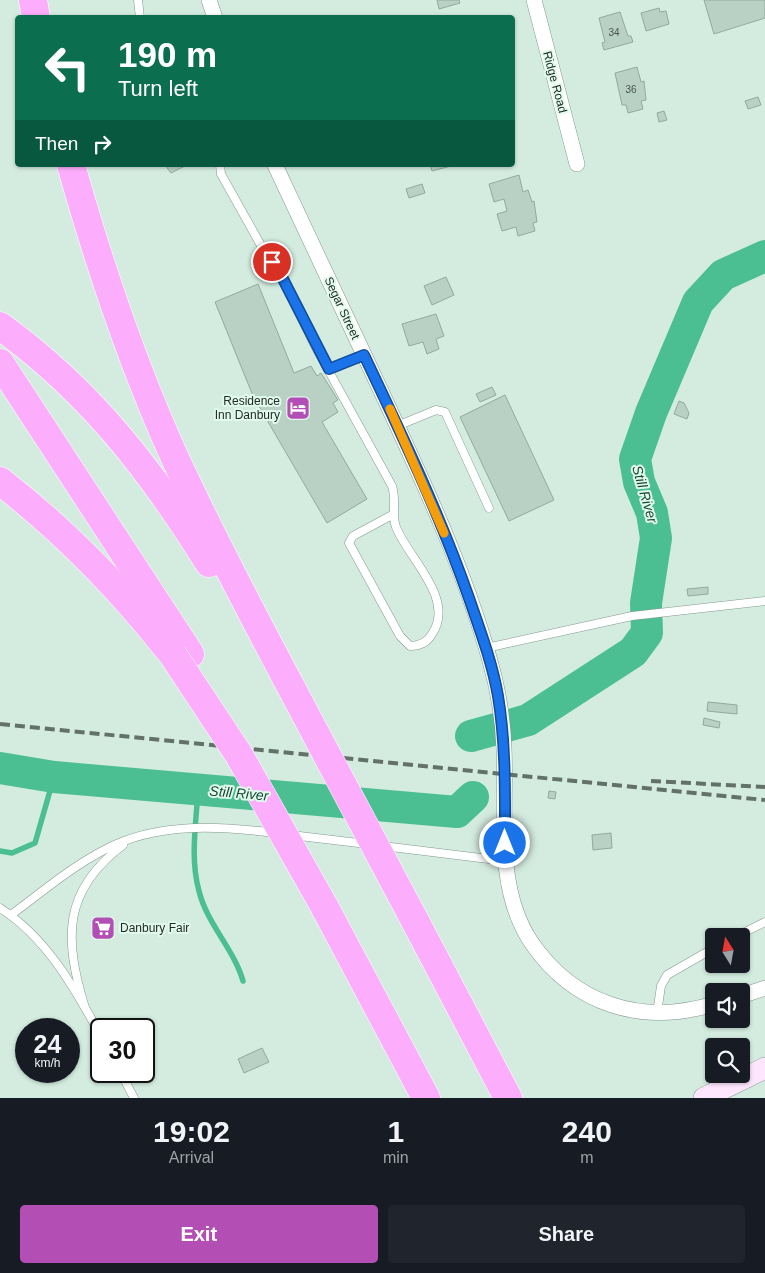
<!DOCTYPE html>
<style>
:root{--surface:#171b24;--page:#20242c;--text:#f1f3f6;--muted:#9ea1a6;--accent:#b34fb4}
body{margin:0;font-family:Helvetica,sans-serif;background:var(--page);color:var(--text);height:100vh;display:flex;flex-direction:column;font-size:19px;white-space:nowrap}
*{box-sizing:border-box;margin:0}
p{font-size:16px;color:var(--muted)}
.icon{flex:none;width:28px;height:28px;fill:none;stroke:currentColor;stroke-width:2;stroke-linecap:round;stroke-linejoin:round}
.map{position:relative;height:1098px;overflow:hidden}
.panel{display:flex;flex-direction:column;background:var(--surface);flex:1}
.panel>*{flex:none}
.banner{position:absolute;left:15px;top:15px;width:500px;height:152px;border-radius:5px;box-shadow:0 1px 4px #0004;background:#0b6e4f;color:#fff;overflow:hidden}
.needle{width:32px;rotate:349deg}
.controls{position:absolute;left:705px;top:928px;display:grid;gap:10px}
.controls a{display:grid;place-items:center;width:45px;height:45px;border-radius:5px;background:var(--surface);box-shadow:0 1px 4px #0004;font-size:25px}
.speed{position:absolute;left:15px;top:1018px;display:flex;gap:10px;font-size:25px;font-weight:700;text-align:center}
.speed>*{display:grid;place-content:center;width:65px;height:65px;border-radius:50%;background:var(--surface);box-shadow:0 1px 4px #0004;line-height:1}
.speed small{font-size:12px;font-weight:400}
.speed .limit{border:2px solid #111;border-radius:8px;background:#fff;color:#111}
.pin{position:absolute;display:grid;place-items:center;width:42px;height:42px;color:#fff;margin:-21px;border:2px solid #fff;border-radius:50%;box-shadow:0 1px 5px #0007}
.me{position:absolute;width:55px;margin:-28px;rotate:0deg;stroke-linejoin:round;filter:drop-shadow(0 0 4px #0008)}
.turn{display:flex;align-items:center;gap:18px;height:105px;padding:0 20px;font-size:22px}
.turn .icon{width:65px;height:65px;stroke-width:2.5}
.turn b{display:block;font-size:35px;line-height:42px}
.then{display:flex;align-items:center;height:48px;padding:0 20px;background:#0003;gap:10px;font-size:19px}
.eta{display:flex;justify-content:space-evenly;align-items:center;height:85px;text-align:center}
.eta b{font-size:30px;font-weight:600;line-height:35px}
.action{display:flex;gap:10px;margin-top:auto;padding:10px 20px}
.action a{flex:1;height:58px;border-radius:5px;background:var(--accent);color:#fff;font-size:20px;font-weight:600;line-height:58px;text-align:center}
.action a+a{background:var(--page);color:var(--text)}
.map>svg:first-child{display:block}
</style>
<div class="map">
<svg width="765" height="1098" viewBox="0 0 765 1098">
<rect width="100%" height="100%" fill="#d4ece0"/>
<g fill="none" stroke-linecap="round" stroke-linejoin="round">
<g stroke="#4bbf91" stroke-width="5.5">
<path d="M198,791c-2,33 -8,68 1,100 8,33 35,58 44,90"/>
<polyline points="0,851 12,853 35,843 54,777"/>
</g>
<g stroke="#4bbf91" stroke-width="32">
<polyline points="471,736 528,720 633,652 647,633 646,603 656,538 652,513 639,482 635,459 651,413 698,302 723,275 765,256"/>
<polyline points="0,768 54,777 457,812 473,797"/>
</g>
</g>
<g fill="#b9d1c5" stroke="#92aa9e">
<polygon points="437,0 459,0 460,3 439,9"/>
<polygon points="704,0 765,0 765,18 714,34"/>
<polygon points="659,8 660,12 666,11 669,24 646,31 641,13"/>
<polygon points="620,12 628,36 631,36 633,42 604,50 602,43 605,42 599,18"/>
<polygon points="637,67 641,82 644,81 646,100 641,101 643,109 628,113 626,105 622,105 615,73"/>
<polygon points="758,97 761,105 748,109 745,101"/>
<polygon points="664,111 667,120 659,122 657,113"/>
<polygon points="165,165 187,165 171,173"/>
<polygon points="430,165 455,165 432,171"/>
<polygon points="519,175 523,192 528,190 532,202 534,201 537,222 533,223 535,231 518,236 516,227 502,231 497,214 507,211 504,199 494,202 489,184"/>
<polygon points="422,184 425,193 409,198 406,189"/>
<polygon points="446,277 454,295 432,305 424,286"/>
<polygon points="258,284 294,373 311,366 317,376 321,373 338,400 333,403 338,412 322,422 367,499 327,523 253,396 215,302"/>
<polygon points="436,314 444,336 436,339 439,349 427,354 423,342 409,346 402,324"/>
<polygon points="492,387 496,395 480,402 476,394"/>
<polygon points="505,395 554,500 509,521 460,417"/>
<polygon points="679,401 684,403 689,413 687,419 674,414"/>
<polygon points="708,587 708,594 688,596 687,589"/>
<polygon points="708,702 737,705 737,714 707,711"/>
<polygon points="704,718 720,722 719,728 703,725"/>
<polygon points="549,791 556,792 555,799 548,798"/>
<polygon points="611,833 612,848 593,850 592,835"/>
<polygon points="262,1048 269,1062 244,1073 238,1059"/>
</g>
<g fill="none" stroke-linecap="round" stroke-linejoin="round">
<g stroke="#82998e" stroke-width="9">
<g id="service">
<polyline points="138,0 140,18"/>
<path d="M220,165l1,9 47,84 11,13 36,75 77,140c5,16 -1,28 4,41 12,31 60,72 36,107 -5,9 -12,12 -22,12l-10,-10 -51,-93 4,-7 41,-22"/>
<polyline points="329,369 364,355"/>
<polyline points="397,426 436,410 445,412 489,508"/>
<polyline points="486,648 632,616 765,601"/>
<polyline points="291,835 367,844"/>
<polyline points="383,846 505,861"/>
<path d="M0,908c47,30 75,81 101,128"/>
<path d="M11,915c31,-23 60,-48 95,-66 52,-27 113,-23 169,-16"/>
<polyline points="737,936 765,922"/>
<path d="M85,1008c-21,-69 -23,-117 38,-163"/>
<polyline points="657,1013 661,986 667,975 714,948"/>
<polyline points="120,1071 134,1098"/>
</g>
</g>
<g stroke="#82998e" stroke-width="16">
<g id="minor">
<polyline points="209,0 215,18"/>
<polyline points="534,0 577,164"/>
<path d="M275,165c35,75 71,151 106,226 41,88 83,177 109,270 8,28 13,59 14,88 3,63 -10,137 27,193 43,63 111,84 183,62"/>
<polyline points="741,996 765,988"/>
</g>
</g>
<g stroke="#82998e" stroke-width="22">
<polyline id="secondary" points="704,1098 765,1068"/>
</g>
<g stroke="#fff" stroke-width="29">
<g id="motorway">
<polyline points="33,0 36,18"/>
<path d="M71,165c28,99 61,198 103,291 45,97 96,191 146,286"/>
<path d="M0,326c90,65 151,144 209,237"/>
<polyline points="0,363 190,654"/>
<path d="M0,481c63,49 119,106 168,168"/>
<polyline points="324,906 426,1098"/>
<polyline points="414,919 508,1098"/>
</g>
</g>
<use href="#service" stroke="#fff" stroke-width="8"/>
<use href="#minor" stroke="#fff" stroke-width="15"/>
<use href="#secondary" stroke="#fee6fe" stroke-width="21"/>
<use href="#motorway" stroke="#fcadfb" stroke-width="28"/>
<g stroke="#627169" stroke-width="4" stroke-dasharray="10 5" stroke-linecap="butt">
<polyline points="0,724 765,800"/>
<polyline points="651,781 765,787"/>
</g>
<g stroke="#fff" stroke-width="29" stroke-linecap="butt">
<g id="motorway-bridge">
<polyline points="173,655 239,755 324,906"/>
<polyline points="320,742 414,919"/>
</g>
</g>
<use href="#motorway-bridge" stroke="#fcadfb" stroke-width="28"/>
</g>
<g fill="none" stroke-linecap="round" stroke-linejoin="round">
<g stroke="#114b97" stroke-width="12">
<path id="route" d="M272,262l10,15 47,92 35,-14c38,80 76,160 105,243 11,32 23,64 29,98 8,49 7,98 7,147"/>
</g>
<use href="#route" stroke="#1a73e8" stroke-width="9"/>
<polyline stroke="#f59e0b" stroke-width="9" points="390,409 444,533"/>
</g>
<defs>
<g id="hotel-square" transform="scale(1.25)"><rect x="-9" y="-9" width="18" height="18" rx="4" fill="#b34fb4" stroke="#e1faed"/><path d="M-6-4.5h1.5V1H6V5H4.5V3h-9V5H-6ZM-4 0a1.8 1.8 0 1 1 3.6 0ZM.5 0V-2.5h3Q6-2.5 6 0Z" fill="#fff"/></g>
<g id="supermarket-square" transform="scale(1.25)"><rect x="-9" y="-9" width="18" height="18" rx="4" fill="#b34fb4" stroke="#e1faed"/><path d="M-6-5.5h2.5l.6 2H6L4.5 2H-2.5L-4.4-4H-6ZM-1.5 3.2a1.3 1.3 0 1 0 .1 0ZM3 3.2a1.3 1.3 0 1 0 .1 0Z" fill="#fff"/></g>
</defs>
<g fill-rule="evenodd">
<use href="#hotel-square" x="298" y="408"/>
<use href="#supermarket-square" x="103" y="928"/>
</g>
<g text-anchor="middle" stroke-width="4" stroke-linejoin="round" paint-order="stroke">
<g font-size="10" fill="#48554e">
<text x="614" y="36">34</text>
<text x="631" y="93">36</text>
</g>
<g font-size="12" fill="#232c27" stroke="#e1faed">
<text transform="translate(555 82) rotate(75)" y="4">Ridge Road</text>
<text transform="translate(342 308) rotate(65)" y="4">Segar Street</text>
</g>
<g font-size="12" fill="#232c27" stroke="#e1faed" text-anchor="end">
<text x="280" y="405">Residence<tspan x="280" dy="14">Inn Danbury</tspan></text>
<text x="120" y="932" text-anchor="start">Danbury Fair</text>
</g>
<g font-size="14" font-style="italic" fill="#194935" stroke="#e1faed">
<text transform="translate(645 494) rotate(74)" y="5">Still River</text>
<text transform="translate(239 793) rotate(5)" y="5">Still River</text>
</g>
</g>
</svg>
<div class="controls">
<a><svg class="needle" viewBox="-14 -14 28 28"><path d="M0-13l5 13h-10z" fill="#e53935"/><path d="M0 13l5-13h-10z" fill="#9ea1a6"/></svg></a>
<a><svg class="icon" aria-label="sound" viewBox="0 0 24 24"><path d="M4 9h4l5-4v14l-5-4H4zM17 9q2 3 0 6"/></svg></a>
<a><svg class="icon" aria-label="search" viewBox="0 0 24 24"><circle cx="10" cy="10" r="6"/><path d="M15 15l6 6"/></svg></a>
</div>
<div class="speed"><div>24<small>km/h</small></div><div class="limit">30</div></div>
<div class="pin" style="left:272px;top:262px;background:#d93025"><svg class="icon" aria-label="arrive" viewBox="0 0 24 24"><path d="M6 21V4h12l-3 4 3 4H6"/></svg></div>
<svg class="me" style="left:505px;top:843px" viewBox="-20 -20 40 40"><circle r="17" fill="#1a73e8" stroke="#fff" stroke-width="3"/><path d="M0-11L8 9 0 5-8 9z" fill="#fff"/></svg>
<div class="banner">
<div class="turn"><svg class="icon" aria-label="left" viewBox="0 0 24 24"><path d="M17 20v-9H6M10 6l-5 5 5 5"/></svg><div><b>190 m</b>Turn left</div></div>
<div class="then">Then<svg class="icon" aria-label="right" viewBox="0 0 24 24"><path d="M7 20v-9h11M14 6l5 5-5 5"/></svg></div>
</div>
</div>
<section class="panel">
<div class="eta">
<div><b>19:02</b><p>Arrival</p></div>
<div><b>1</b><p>min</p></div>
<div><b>240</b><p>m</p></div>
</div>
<div class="action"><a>Exit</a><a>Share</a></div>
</section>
